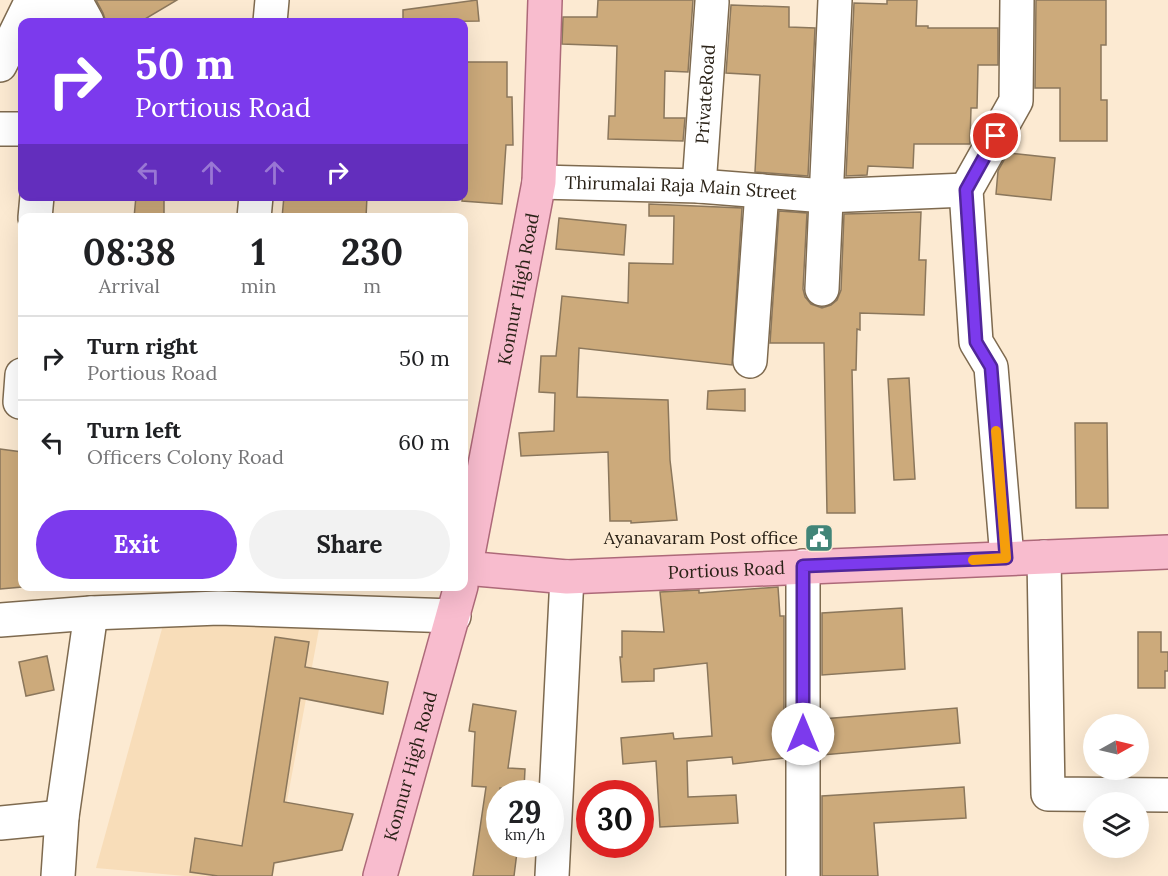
<!DOCTYPE html>
<style>
:root{--surface:#fff;--page:#f2f2f2;--text:#202124;--muted:#757577;--line:#e0e0e0;--accent:#7c3aed}
body{margin:0;font-family:Lora,serif;background:var(--page);color:var(--text);height:100vh;display:flex;flex-direction:column;font-size:22px;white-space:nowrap}
*{box-sizing:border-box;margin:0}
p{font-size:20px;color:var(--muted)}
.icon{flex:none;width:33px;height:33px;fill:none;stroke:currentColor;stroke-width:2;stroke-linecap:round;stroke-linejoin:round}
.map{position:relative;flex:1;overflow:hidden}
.panel{position:absolute;left:18px;top:213px;width:450px;height:378px;display:flex;flex-direction:column;background:var(--surface);border-radius:12px;box-shadow:0 6px 24px #0002}
.panel>*{flex:none}
.guide{position:absolute;left:18px;top:18px;width:450px;height:183px;border-radius:12px;box-shadow:0 6px 24px #0002;background:#7c3aed;color:#fff;overflow:hidden}
.needle{width:39px;rotate:82deg}
.tools{position:absolute;left:1083px;top:714px;display:grid;gap:12px}
.tools a{display:grid;place-items:center;width:66px;height:66px;border-radius:50%;background:var(--surface);box-shadow:0 6px 24px #0002;font-size:30px}
.speed{position:absolute;left:486px;top:780px;display:flex;gap:12px;font-size:30px;font-weight:700;text-align:center}
.speed>*{display:grid;place-content:center;width:78px;height:78px;border-radius:50%;background:var(--surface);box-shadow:0 6px 24px #0002;line-height:1}
.speed small{font-size:15px;font-weight:400}
.speed .limit{border:9px solid #d22;background:#fff;color:#111}
.pin{position:absolute;display:grid;place-items:center;width:51px;height:51px;color:#fff;margin:-26px;border:3px solid #fff;border-radius:50%;box-shadow:0 2px 6px #0007}
.me{position:absolute;width:66px;margin:-33px;rotate:0deg;stroke-linejoin:round;filter:drop-shadow(0 0 4px #0008)}
.turn{display:flex;align-items:center;gap:21px;height:126px;padding:0 18px;font-size:27px}
.turn .icon{width:78px;height:78px;stroke-width:2.5}
.turn b{display:block;font-size:42px;line-height:51px}
.lanes{display:flex;align-items:center;height:57px;padding:0 18px;background:#0003;justify-content:center;gap:30px;direction:ltr}
.lanes .off{opacity:.35}
.eta{display:flex;justify-content:space-evenly;align-items:center;height:102px;text-align:center}
.eta b{font-size:36px;font-weight:700;line-height:42px}
.primary-button{display:flex;gap:12px;margin-top:auto;padding:12px 18px}
.primary-button a{flex:1;height:69px;border-radius:36px;background:var(--accent);color:#fff;font-size:24px;font-weight:700;line-height:69px;text-align:center}
.primary-button a+a{background:var(--page);color:var(--text)}
ul{padding:0;list-style:none}
li{display:flex;align-items:center;gap:18px;height:84px;padding:0 18px;border-top:2px solid var(--line)}
li div{flex:1}
li b{display:block;font-size:22px}
li em{font-style:normal}
.map>svg:first-child{display:block}
</style>
<div class="map">
<svg width="1168" height="876" viewBox="0 0 1168 876">
<rect width="100%" height="100%" fill="#fcead2"/>
<polygon fill="#f8ddb9" points="322,613 273,876 185,876 96,868 163,625"/>
<g fill="#ccaa7b" stroke="#8b775c" stroke-width="1.5">
<polygon points="96,0 177,0 140,22 106,22 103,13"/>
<polygon points="477,0 479,21 403,22 403,10"/>
<polygon points="598,0 693,0 688,72 665,71 664,118 685,118 683,141 608,139 609,116 615,116 617,46 562,44 563,17 597,17"/>
<polygon points="887,0 917,0 916,26 928,26 928,28 998,28 998,65 978,65 977,108 971,108 970,144 914,144 913,168 868,166 867,175 846,176 854,3 887,4"/>
<polygon points="1036,0 1106,0 1106,45 1101,45 1101,100 1107,100 1107,141 1060,141 1060,88 1035,88"/>
<polygon points="731,5 789,7 789,27 815,28 808,176 755,172 760,75 726,73"/>
<polygon points="464,62 507,62 507,97 512,97 513,145 506,145 502,204 462,201 466,146 464,146"/>
<polygon points="1008,153 1055,158 1051,200 996,194 998,171"/>
<polygon points="136,196 164,196 164,218 134,218"/>
<polygon points="284,196 367,196 366,218 282,218"/>
<polygon points="649,204 742,208 732,365 579,348 577,397 668,400 670,460 677,520 631,523 631,521 610,521 608,452 521,456 519,433 554,431 555,393 539,392 541,356 556,356 562,296 628,303 629,263 673,264 674,216 649,216"/>
<polygon points="779,211 807,213 803,289 805,297 811,304 822,308 831,305 837,300 841,290 844,214 921,212 919,260 926,260 924,315 860,313 860,330 857,329 856,370 852,370 855,513 827,513 824,343 770,343"/>
<polygon points="559,218 626,225 624,255 556,249"/>
<polygon points="909,378 915,479 894,480 888,379"/>
<polygon points="745,389 745,411 707,409 708,391"/>
<polygon points="1075,423 1107,423 1108,508 1076,508"/>
<polygon points="0,449 22,452 22,516 21,516 22,587 0,589"/>
<polygon points="778,587 780,616 784,616 784,758 733,764 732,757 687,761 688,797 736,795 738,823 660,827 656,761 623,764 621,738 673,733 674,739 712,736 707,663 654,669 654,681 622,682 620,657 622,657 622,631 664,632 660,592 699,590 699,593"/>
<polygon points="902,608 905,669 822,675 822,613"/>
<polygon points="1138,632 1161,632 1161,652 1168,652 1168,671 1165,671 1165,688 1138,688"/>
<polygon points="275,637 309,642 305,667 388,682 383,714 300,698 284,802 353,814 342,850 274,863 272,876 218,876 190,872 195,838 242,846"/>
<polygon points="47,656 54,690 26,696 19,662"/>
<polygon points="473,704 516,711 508,768 525,769 524,789 500,788 500,844 518,844 514,876 473,876 486,787 472,786 475,732 469,731"/>
<polygon points="957,708 960,743 822,755 822,719"/>
<polygon points="964,787 966,818 874,823 878,876 822,876 822,796"/>
</g>
<g fill="none" stroke-linecap="round" stroke-linejoin="round">
<g stroke="#7e6a4f" stroke-width="36">
<g id="minor">
<polyline points="75,0 87,22"/>
<polyline points="51,22 53,0"/>
<polyline points="270,22 272,0"/>
<polyline points="0,65 32,0"/>
<polyline points="0,129 22,129"/>
<path id="s1" d="M539,182l160,4 126,10 141,-6"/>
<path id="s2" d="M699,186l13,-184"/>
<polyline points="35,218 37,196"/>
<polyline points="254,218 256,196"/>
<polyline points="822,289 835,0"/>
<polyline points="750,361 762,191"/>
<polyline points="20,402 22,375"/>
<polyline points="1044,557 1048,794 1168,795"/>
<polyline points="1007,558 991,367 976,342 966,190 1016,101 1017,0"/>
<polyline points="0,620 91,613 219,608 454,616"/>
<polyline points="0,823 62,817"/>
<polyline points="58,876 62,817 91,613"/>
<polyline points="552,876 567,577"/>
<polyline points="803,876 803,566"/>
</g>
</g>
<g stroke="#ad6979" stroke-width="36">
<g id="major">
<path id="s3" d="M465,568l102,9 601,-25"/>
<path id="s4" d="M464,575l75,-393 6,-182"/>
<path id="s5" d="M380,876l81,-290"/>
</g>
</g>
<use href="#minor" stroke="#fff" stroke-width="33"/>
<use href="#major" stroke="#f8bcce" stroke-width="33"/>
</g>
<g fill="none" stroke-linecap="round" stroke-linejoin="round">
<g stroke="#51269a" stroke-width="15">
<polyline id="route" points="803,734 803,566 1006,558 991,367 976,342 966,190 996,136"/>
</g>
<use href="#route" stroke="#7c3aed" stroke-width="10"/>
<polyline stroke="#f59e0b" stroke-width="10" points="973,560 1006,558 996,431"/>
</g>
<defs>
<g id="civic-square" transform="scale(1.5)"><rect x="-9" y="-9" width="18" height="18" rx="4" fill="#418578" stroke="#fcead2"/><path d="M-.6-6.5H3V-4.5H.6V-3L4-1V1h2V6H-6V1h2V-1L-.6-3ZM-1.2 2.5V6h2.4V2.5Z" fill="#fff"/></g>
</defs>
<g fill-rule="evenodd">
<use href="#civic-square" x="819" y="538"/>
</g>
<g text-anchor="middle" stroke-width="6" stroke-linejoin="round" paint-order="stroke">
<g font-size="18" fill="#2a2217" stroke="#fcead2">
<text dy="6" stroke="none"><textPath href="#s2" startOffset="92">PrivateRoad</textPath></text>
<text dy="6" stroke="none"><textPath href="#s1" startOffset="142">Thirumalai Raja Main Street</textPath></text>
<text dy="6" stroke="none"><textPath href="#s4" startOffset="291">Konnur High Road</textPath></text>
<text dy="6" stroke="none"><textPath href="#s3" startOffset="262">Portious Road</textPath></text>
<text dy="6" stroke="none"><textPath href="#s5" startOffset="114">Konnur High Road</textPath></text>
</g>
<g font-size="18" fill="#2a2217" stroke="#fcead2" text-anchor="end">
<text x="798" y="544">Ayanavaram Post office</text>
</g>
</g>
</svg>
<div class="tools">
<a><svg class="needle" viewBox="-14 -14 28 28"><path d="M0-13l5 13h-10z" fill="#e53935"/><path d="M0 13l5-13h-10z" fill="#757577"/></svg></a>
<a><svg class="icon" aria-label="layers" viewBox="0 0 24 24"><path d="M12 4l9 5-9 5-9-5zM3 14l9 5 9-5"/></svg></a>
</div>
<div class="speed"><div>29<small>km/h</small></div><div class="limit">30</div></div>
<div class="pin" style="left:996px;top:136px;background:#d93025"><svg class="icon" aria-label="arrive" viewBox="0 0 24 24"><path d="M6 21V4h12l-3 4 3 4H6"/></svg></div>
<svg class="me" style="left:803px;top:734px" viewBox="-20 -20 40 40"><circle r="19" fill="#fff"/><path d="M0-13L10 11 0 6-10 11z" fill="#7c3aed"/></svg>
<div class="guide">
<div class="turn"><svg class="icon" aria-label="right" viewBox="0 0 24 24"><path d="M7 20v-9h11M14 6l5 5-5 5"/></svg><div><b>50 m</b>Portious Road</div></div>
<div class="lanes"><svg class="icon off" aria-label="left" viewBox="0 0 24 24"><path d="M17 20v-9H6M10 6l-5 5 5 5"/></svg><svg class="icon off" aria-label="ahead" viewBox="0 0 24 24"><path d="M12 20V5M6 11l6-6 6 6"/></svg><svg class="icon off" aria-label="ahead" viewBox="0 0 24 24"><path d="M12 20V5M6 11l6-6 6 6"/></svg><svg class="icon" aria-label="right" viewBox="0 0 24 24"><path d="M7 20v-9h11M14 6l5 5-5 5"/></svg></div>
</div>
<section class="panel">
<div class="eta">
<div><b>08:38</b><p>Arrival</p></div>
<div><b>1</b><p>min</p></div>
<div><b>230</b><p>m</p></div>
</div>
<ul>
<li><svg class="icon" aria-label="right" viewBox="0 0 24 24"><path d="M7 20v-9h11M14 6l5 5-5 5"/></svg><div><b>Turn right</b><p>Portious Road</p></div><em>50 m</em></li>
<li><svg class="icon" aria-label="left" viewBox="0 0 24 24"><path d="M17 20v-9H6M10 6l-5 5 5 5"/></svg><div><b>Turn left</b><p>Officers Colony Road</p></div><em>60 m</em></li>
</ul>
<div class="primary-button"><a>Exit</a><a>Share</a></div>
</section>
</div>
